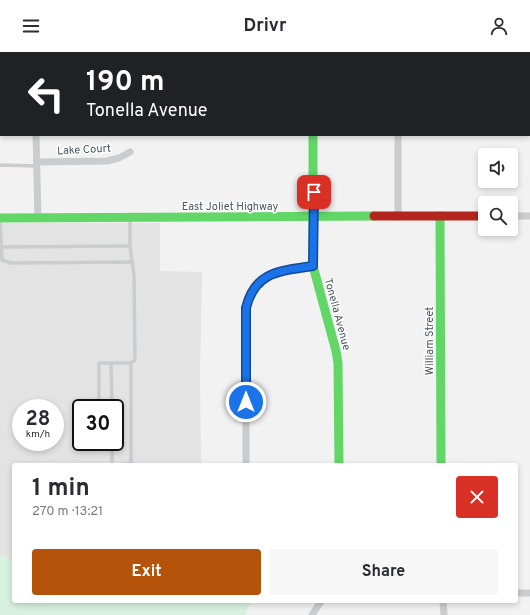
<!DOCTYPE html>
<meta charset="utf-8">
<style>
:root{--surface:#fff;--page:#f7f7f7;--text:#2b2b33;--muted:#7c7c81;--accent:#b45309}
body{margin:0;font-family:Overpass,sans-serif;background:var(--page);color:var(--text);height:100vh;display:flex;flex-direction:column;font-size:15px;white-space:nowrap}
*{box-sizing:border-box;margin:0}
p{font-size:13px;color:var(--muted)}
.icon{flex:none;width:22px;height:22px;fill:none;stroke:currentColor;stroke-width:2;stroke-linecap:round;stroke-linejoin:round}
.map{position:relative;flex:1;overflow:hidden}
.drawer{position:absolute;left:12px;top:411px;width:506px;height:140px;display:flex;flex-direction:column;background:var(--surface);border-radius:4px;box-shadow:0 2px 6px #0003}
.drawer>*{flex:none}
.guide{position:absolute;left:0px;top:0px;width:530px;height:84px;box-shadow:0 2px 6px #0003;background:#202124;color:#fff;overflow:hidden}
.controls{position:absolute;left:478px;top:96px;display:grid;gap:8px}
.controls a{display:grid;place-items:center;width:40px;height:40px;border-radius:4px;background:var(--surface);box-shadow:0 2px 6px #0003;font-size:20px}
.speed{position:absolute;left:12px;top:347px;display:flex;gap:8px;font-size:20px;font-weight:700;text-align:center}
.speed>*{display:grid;place-content:center;width:52px;height:52px;border-radius:50%;background:var(--surface);box-shadow:0 2px 6px #0003;line-height:1}
.speed small{font-size:10px;font-weight:400}
.speed .limit{border:2px solid #111;border-radius:6px;background:#fff;color:#111}
.pin{position:absolute;display:grid;place-items:center;width:34px;height:34px;color:#fff;margin:-17px;border-radius:8px;box-shadow:0 2px 6px #0006}
.me{position:absolute;width:44px;margin:-22px;rotate:0deg;stroke-linejoin:round;filter:drop-shadow(0 0 3px #0008)}
.turn{display:flex;align-items:center;gap:14px;height:84px;padding:0 20px;font-size:18px}
.turn .icon{width:52px;height:52px;stroke-width:2.5}
.turn b{display:block;font-size:28px;line-height:34px}
.round{display:grid;place-items:center;flex:none;width:42px;height:42px;border-radius:4px;background:var(--page)}
.headline{display:flex;align-items:center;justify-content:space-between;height:68px;padding:0 20px}
h1{font-size:24px;font-weight:700;line-height:30px}
.action{display:flex;gap:8px;margin-top:auto;padding:8px 20px}
.action a{flex:1;height:46px;border-radius:4px;background:var(--accent);color:#fff;font-size:16px;font-weight:700;line-height:46px;text-align:center}
.action a+a{background:var(--page);color:var(--text)}
header{display:flex;justify-content:space-between;align-items:center;height:52px;padding:0 20px;background:var(--surface);font-size:18px;font-weight:700}
.map>svg:first-child{display:block}
</style>
<header><svg class="icon" aria-label="menu" viewBox="0 0 24 24"><path d="M4 6h16M4 12h16M4 18h16"/></svg>Drivr<svg class="icon" aria-label="person" viewBox="0 0 24 24"><circle cx="12" cy="8" r="4"/><path d="M4 21q1-7 8-7t8 7"/></svg></header>
<div class="map">
<svg width="530" height="563" viewBox="0 0 530 563">
<rect width="100%" height="100%" fill="#f2f2f2"/>
<path fill="#e4e3e4" fill-rule="evenodd" d="M0,171h160v48l42,1 -2,104 1,89h-187v94l-14,-4zM21,356h34v34h-34zM81,356h34v34h-34z"/>
<polygon fill="#d8f0df" points="0,503 14,507 14,549 251,549 245,563 0,563"/>
<g fill="none" stroke-linecap="round" stroke-linejoin="round">
<g stroke="#c9cdce" stroke-width="3.5">
<polyline points="0,113 37,114"/>
<polyline points="0,167 2,208 11,211 132,210 134,223 135,308 131,311 99,311 99,356"/>
<polyline points="130,167 130,194 132,210"/>
<polyline points="1,195 130,194"/>
<polyline points="111,311 112,356"/>
<polyline points="131,311 131,413"/>
<polyline points="112,390 112,413"/>
<polyline points="99,392 99,390"/>
<polyline points="118,413 131,412"/>
</g>
<g stroke="#c9cdce" stroke-width="7">
<polyline points="36,0 36,1"/>
<polyline points="144,0 146,1"/>
<polyline points="283,0 283,1"/>
<polyline points="398,1 398,0"/>
<polyline points="529,55 530,55"/>
<polyline points="36,83 38,166"/>
<polyline points="398,83 398,165"/>
<polyline points="37,110 107,109 119,106 130,100"/>
<polyline points="511,164 530,164"/>
<path d="M246,413v-157c10,-37 34,-37 67,-42"/>
<polyline points="516,541 530,541"/>
<polyline points="443,549 444,563"/>
<polyline points="312,563 321,549"/>
</g>
<g stroke="#63d668" stroke-width="9">
<polyline points="313,83 313,214 336,299 338,311 339,413"/>
<polyline points="440,164 441,413"/>
<polyline points="0,166 374,164"/>
</g>
<polyline stroke="#b3261e" stroke-width="9" points="374,164 485,164"/>
</g>
<g fill="none" stroke-linecap="round" stroke-linejoin="round">
<g stroke="#114b97" stroke-width="10">
<path id="route" d="M246,350v-94c9,-37 34,-37 67,-42l1,-74"/>
</g>
<use href="#route" stroke="#1a73e8" stroke-width="7"/>
</g>
<g text-anchor="middle" stroke-width="3" stroke-linejoin="round" paint-order="stroke">
<g font-size="11" fill="#49565e" stroke="#fff">
<text transform="translate(84 97) rotate(-3)" y="4">Lake Court</text>
<text x="230" y="158">East Joliet Highway</text>
<text transform="translate(338 262) rotate(75)" y="4">Tonella Avenue</text>
<text transform="translate(429 289) rotate(-90)" y="4">William Street</text>
</g>
</g>
</svg>
<div class="controls">
<a><svg class="icon" aria-label="sound" viewBox="0 0 24 24"><path d="M4 9h4l5-4v14l-5-4H4zM17 9q2 3 0 6"/></svg></a>
<a><svg class="icon" aria-label="search" viewBox="0 0 24 24"><circle cx="10" cy="10" r="6"/><path d="M15 15l6 6"/></svg></a>
</div>
<div class="speed"><div>28<small>km/h</small></div><div class="limit">30</div></div>
<div class="pin" style="left:314px;top:140px;background:#d93025"><svg class="icon" aria-label="arrive" viewBox="0 0 24 24"><path d="M6 21V4h12l-3 4 3 4H6"/></svg></div>
<svg class="me" style="left:246px;top:350px" viewBox="-20 -20 40 40"><circle r="17" fill="#1a73e8" stroke="#fff" stroke-width="3"/><path d="M0-11L8 9 0 5-8 9z" fill="#fff"/></svg>
<div class="guide">
<div class="turn"><svg class="icon" aria-label="left" viewBox="0 0 24 24"><path d="M17 20v-9H6M10 6l-5 5 5 5"/></svg><div><b>190 m</b>Tonella Avenue</div></div>
</div>
<section class="drawer">
<div class="headline"><div><h1>1 min</h1><p>270 m · 13:21</p></div><a class="round" style="background:#d93025;color:#fff"><svg class="icon" aria-label="close" viewBox="0 0 24 24"><path d="M6 6l12 12M18 6L6 18"/></svg></a></div>
<div class="action"><a>Exit</a><a>Share</a></div>
</section>
</div>
